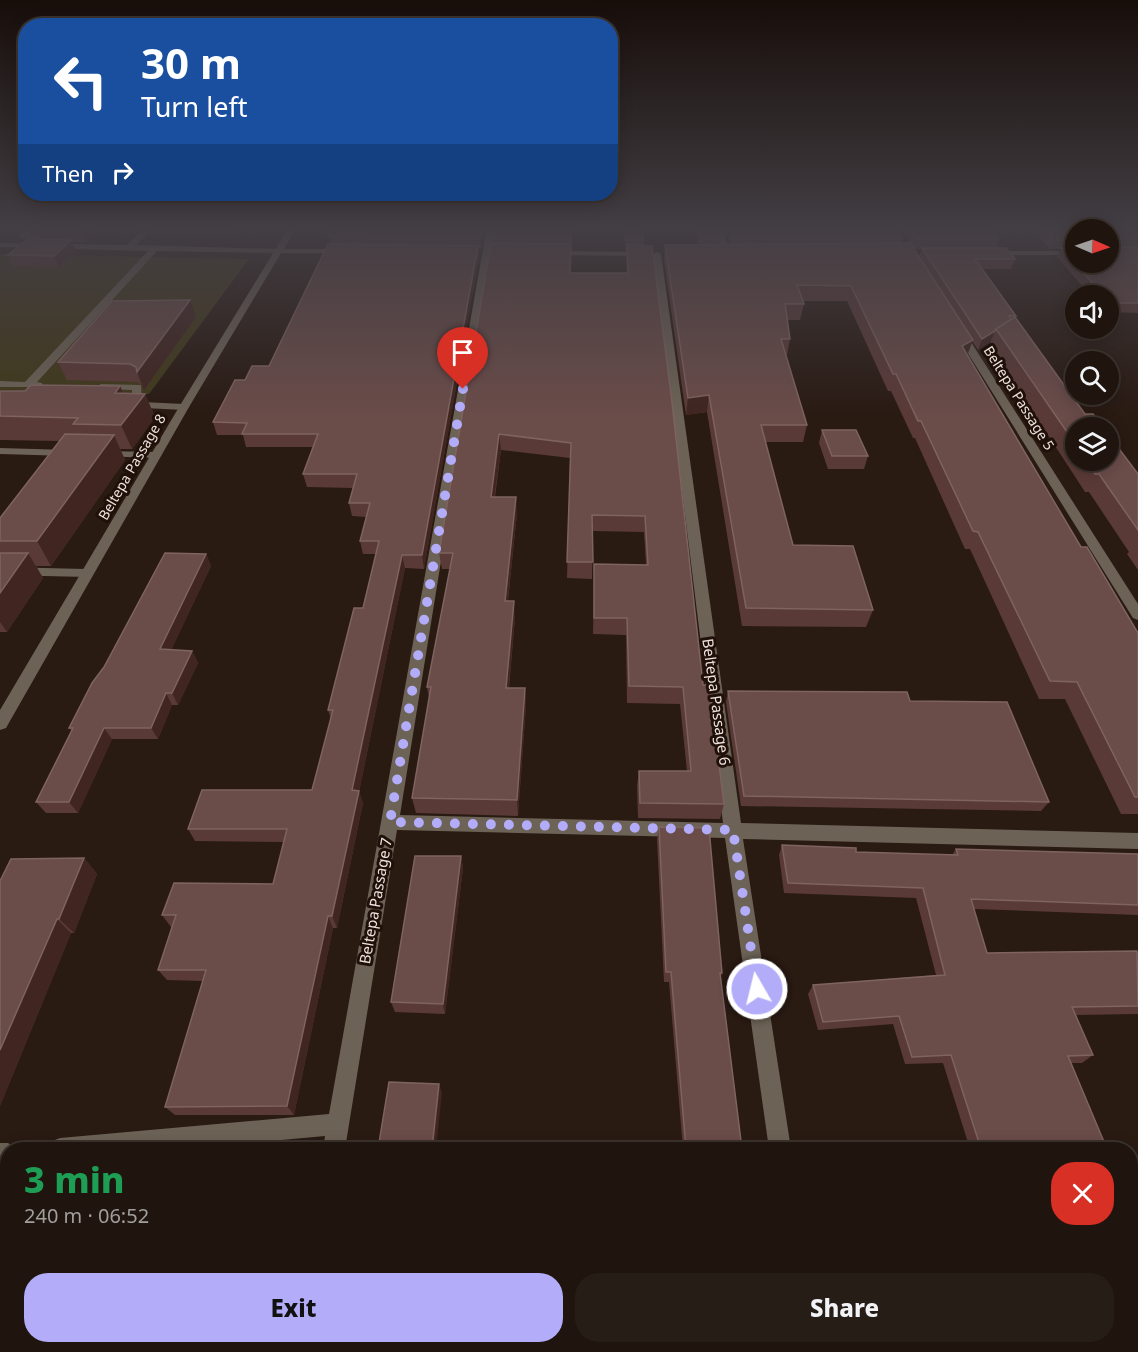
<!DOCTYPE html>
<meta charset="utf-8">
<style>
:root{--surface:#1f140e;--page:#271d17;--text:#f1f3f6;--muted:#a19e9e;--line:#3c332e;--accent:#b3adf9}
body{margin:0;font-family:"Noto Sans",sans-serif;background:var(--page);color:var(--text);height:100vh;display:flex;flex-direction:column;font-size:22px;white-space:nowrap}
*{box-sizing:border-box;margin:0}
p{font-size:20px;color:var(--muted)}
.icon{flex:none;width:33px;height:33px;fill:none;stroke:currentColor;stroke-width:2;stroke-linecap:round;stroke-linejoin:round}
.map{position:relative;flex:1;overflow:hidden}
.panel{position:absolute;left:0px;top:1142px;width:1138px;height:212px;display:flex;flex-direction:column;background:var(--surface);border-radius:24px 24px 0 0;box-shadow:0 3px 15px #0003,0 0 0 2px var(--line)}
.panel>*{flex:none}
.hud{position:absolute;left:18px;top:18px;width:600px;height:183px;border-radius:24px;box-shadow:0 3px 15px #0003,0 0 0 2px var(--line);background:#1a4fa0;color:#fff;overflow:hidden}
.needle{width:39px;rotate:92deg}
.controls{position:absolute;left:1065px;top:219px;display:grid;gap:12px}
.controls a{display:grid;place-items:center;width:54px;height:54px;border-radius:50%;background:var(--surface);box-shadow:0 3px 15px #0003,0 0 0 2px var(--line);font-size:30px}
.pin{position:absolute;display:grid;place-items:center;width:51px;height:51px;color:#fff;margin:-62px -26px;border-radius:50% 50% 50% 0;rotate:-45deg;box-shadow:0 0 6px #0007}
.pin .icon{rotate:45deg}
.me{position:absolute;width:66px;margin:-33px;rotate:352deg;stroke-linejoin:round;filter:drop-shadow(0 0 4px #0008)}
.turn{display:flex;align-items:center;gap:21px;height:126px;padding:0 24px;font-size:27px}
.turn .icon{width:78px;height:78px;stroke-width:2.5}
.turn b{display:block;font-size:42px;line-height:51px}
.then{display:flex;align-items:center;height:57px;padding:0 24px;background:#0003;gap:12px;font-size:22px}
.round{display:grid;place-items:center;flex:none;width:63px;height:63px;border-radius:24px;background:var(--page)}
.head{display:flex;align-items:center;justify-content:space-between;height:102px;padding:0 24px}
h1{font-size:36px;font-weight:800;line-height:45px;color:#1e9e55}
.primary-button{display:flex;gap:12px;margin-top:auto;padding:12px 24px}
.primary-button a{flex:1;height:69px;border-radius:24px;background:var(--accent);color:#111;font-size:24px;font-weight:800;line-height:69px;text-align:center}
.primary-button a+a{background:var(--page);color:var(--text)}
.map>svg:first-child{display:block}
</style>
<div class="map">
<svg width="1138" height="1352" viewBox="0 0 1138 1352">
<rect width="100%" height="100%" fill="#291a12"/>
<polygon fill="#41391a" points="0,254 249,259 149,394 0,390"/>
<g fill="none" stroke-linecap="round" stroke-linejoin="round">
<g fill="#6c6256" fill-rule="evenodd">
<polygon points="29,227 38,227 30,234 44,235 44,239 20,238 20,234"/>
<polygon points="141,231 148,233 136,245 278,249 282,251 278,253 157,251 37,382 42,383 42,387 0,387 0,381 25,382 148,251 0,247 0,243 127,245"/>
<polygon points="101,384 141,385 142,402 184,404 189,407 184,410 125,407 125,403 132,402 132,390 97,389 96,387"/>
<polygon points="0,448 69,450 75,453 69,456 0,454"/>
<polygon points="102,451 156,452 162,455 156,458 98,456 96,454"/>
<polygon points="0,567 87,569 94,573 87,577 0,575"/>
</g>
<g fill="#6c6256" fill-rule="evenodd">
<polygon points="289,227 297,227 284,249 344,249 348,251 344,253 281,253 189,407 6,728 0,730 0,710 179,407"/>
<polygon points="487,227 495,227 400,815 723,823 653,254 657,252 661,254 741,823 1138,833 1138,849 743,839 791,1149 769,1149 725,838 397,830 345,1149 323,1149 325,1136 185,1149 49,1149 52,1141 60,1138 329,1114"/>
<polygon points="715,227 723,227 729,255 722,253"/>
<polygon points="551,251 647,252 651,254 647,256 548,255 547,253"/>
<polygon points="992,251 1076,251 1076,255 989,255 989,251"/>
<polygon points="959,328 964,331 1138,604 1138,620 1133,618 954,331"/>
<polygon points="0,1143 8,1143 17,1149 8,1149 8,1165 0,1165"/>
<polygon points="288,1346 314,1346 313,1352 287,1352"/>
<polygon points="795,1346 821,1346 822,1352 796,1352"/>
</g>
</g>
<g fill="#5a3a37" fill-rule="evenodd">
<polygon points="35,227 239,227 233,235 150,233 142,229 136,233 95,232 85,242 72,242 76,251 59,267 13,266 8,255 41,239"/>
<polygon points="332,227 485,227 481,248 479,248 479,257 424,569 405,568 359,792 363,803 337,928 333,928 294,1115 175,1115 165,1107 203,981 167,980 158,970 172,927 171,927 162,915 273,884 284,842 195,841 188,829 312,790 331,719 328,710 363,608 376,554 363,554 360,541 366,517 352,516 349,503 353,488 307,487 303,474 313,447 246,447 243,435 217,435 213,422 245,380 269,366 330,244 328,236"/>
<polygon points="572,227 570,273 627,273 626,248 625,248 624,227 640,227 644,240 644,245 703,685 724,804 720,819 638,818 637,786 639,771 687,771 680,704 627,703 626,635 593,634 594,580 646,565 644,532 593,531 592,579 567,578 570,458 501,450 495,497 517,513 508,601 515,618 509,688 525,688 526,705 518,816 416,813 412,798 429,698 427,687 450,569 442,569 439,553 493,243 493,239"/>
<path d="M695,227h21l3,12v5h11l-6,-17h171l8,12 -2,4h9l-11,-16h91l9,12 -3,9 19,11 -4,10h-29l34,47 -1,2 61,110v32h32l30,14v96l-11,-16 2,-2 -40,-60h-4l-95,-146 1,-5 -13,9 -6,-9 -5,14 114,192 57,86v181h-17l-56,-115h-26l-69,-150h-5l-50,-111h-2l-22,-47h-3l-41,-90h-44l1,3 -4,16h-12l2,19 -3,16h-1l21,70 -4,17h-38l28,103 80,65 -7,17 -124,-1 -35,-214 -21,3 -22,-155 1,-15 33,-1zM914,249h8l-3,8z"/>
<path d="M1030,227h108v86l-30,-1v-16h-17l-34,-39 4,-8h-11zM1076,230l32,32h-32z"/>
<polygon points="196,317 144,390 142,385 137,382 67,380 58,362"/>
<polygon points="120,386 123,393 145,394 155,417 132,449 120,449 125,460 51,566 36,566 43,578 7,632 0,632 0,518 60,441 0,440 0,391 25,391"/>
<polygon points="822,430 868,456 864,469 828,469 819,443"/>
<polygon points="206,554 211,566 171,650 192,651 198,663 178,705 172,705 158,739 112,739 78,813 46,813 36,802 72,731 69,728"/>
<polygon points="728,691 910,701 1049,802 1041,811 741,806 726,702"/>
<polygon points="659,827 722,973 720,979 742,1149 683,1149 669,982 664,982 657,839"/>
<polygon points="782,845 856,852 952,855 956,849 1138,854 1138,915 974,909 987,953 1138,952 1138,1014 1075,1015 1093,1055 1082,1063 1071,1063 1107,1149 970,1149 943,1063 905,1064 893,1024 818,1030 808,994 813,985 936,975 916,898 784,893 779,855"/>
<polygon points="461,856 463,868 445,1014 395,1012 391,1002"/>
<polygon points="84,858 97,874 74,933 71,933 0,1106 0,881"/>
<polygon points="694,1346 769,1346 769,1352 695,1352"/>
<polygon points="850,1346 971,1346 973,1352 851,1352"/>
<polygon points="1056,1346 1131,1346 1137,1352 1058,1352"/>
</g>
<g fill="#402521">
<polygon points="79,227 93,227 95,232 85,242"/>
<polygon points="134,227 141,227 142,229 136,233"/>
<polygon points="231,227 239,227 233,235"/>
<polygon points="483,227 485,227 481,248 480,239"/>
<polygon points="71,240 76,251 59,267 54,256"/>
<polygon points="478,246 479,257 424,569 422,555"/>
<polygon points="190,300 196,317 144,390 137,372"/>
<polygon points="995,331 991,341 978,350 982,339"/>
<polygon points="973,340 967,356 962,346"/>
<polygon points="120,386 130,410 115,393"/>
<polygon points="145,394 155,417 132,449 121,425"/>
<polygon points="709,395 707,412 686,415 688,398"/>
<polygon points="499,434 501,450 492,513 491,497"/>
<polygon points="114,435 125,460 51,566 37,541"/>
<polygon points="516,497 517,513 506,617 505,601"/>
<polygon points="28,553 43,578 7,632 0,622 0,593"/>
<polygon points="206,554 211,566 166,661 160,649"/>
<polygon points="402,555 405,568 359,792 363,803 337,928 332,916 352,790"/>
<polygon points="514,601 515,618 507,704 506,688"/>
<polygon points="192,651 198,663 178,705 172,693"/>
<polygon points="525,688 526,705 518,816 517,800"/>
<polygon points="166,693 172,705 158,739 151,728"/>
<polygon points="104,728 112,739 78,813 69,802"/>
<polygon points="461,856 463,868 445,1014 443,1004"/>
<polygon points="84,858 97,874 74,933 59,919"/>
<polygon points="328,916 333,928 294,1115 287,1106"/>
<polygon points="57,919 71,933 0,1106 0,1050"/>
<polygon points="439,1084 442,1093 436,1149 432,1149"/>
<polygon points="218,1346 232,1346 230,1352 216,1352"/>
<polygon points="411,1346 416,1346 415,1352 411,1352"/>
</g>
<g fill="#6a4c49" stroke="#7e6360" stroke-width="1.5">
<polygon points="332,227 483,227 480,239 333,238 334,236 328,236"/>
<polygon points="495,227 572,227 571,240 493,239"/>
<polygon points="625,227 640,227 644,240 626,240"/>
<polygon points="698,227 716,227 719,239 700,239"/>
<polygon points="729,227 895,227 903,239 733,239"/>
<polygon points="908,227 990,227 999,239 916,239"/>
<polygon points="1042,227 1138,227 1138,239 1112,239 1110,245 1112,247 1138,247 1138,303 1111,303 1108,300 1108,296 1104,296 1061,248 1076,248 1076,262 1108,262 1108,230 1076,230 1076,240 1053,240"/>
<polygon points="27,239 71,240 54,256 8,255"/>
<polygon points="491,243 571,244 570,273 628,273 627,244 652,246 672,402 703,685 709,685 724,804 640,803 639,771 691,771 683,687 629,686 627,618 594,618 594,564 648,565 645,516 592,515 593,562 567,562 571,443 499,434 491,497 516,497 505,601 514,601 506,688 525,688 517,800 412,798 431,687 427,687 453,553 439,553"/>
<polygon points="910,243 973,340 962,346 1081,547 1087,547 1138,633 1138,797 1135,797 1077,682 1050,681 978,532 973,531 921,421 918,421 896,374 893,374 851,286 797,285 804,304 785,304 790,339 781,339 807,425 761,425 793,545 853,546 873,610 746,608 709,395 688,398 665,245"/>
<polygon points="328,244 478,246 422,555 402,555 352,790 359,791 332,916 328,916 287,1106 165,1107 206,970 158,970 176,915 162,915 174,883 273,884 287,829 188,829 202,790 312,790 333,710 328,710 354,608 363,608 379,541 360,541 370,503 349,503 357,474 303,474 318,434 242,434 247,423 213,422 235,380 245,380 252,366 269,366"/>
<polygon points="922,248 1006,248 1015,259 975,259 1016,316 1009,316 1011,319 996,329 995,331 982,339"/>
<polygon points="190,300 137,372 136,367 130,364 58,362 112,301"/>
<polygon points="1015,317 1085,414 1093,414 1104,428 1076,428 1076,445 996,329"/>
<polygon points="31,385 120,386 115,393 145,394 121,425 73,424 78,418 0,416 0,391 25,391"/>
<polygon points="822,430 856,430 868,456 832,456"/>
<polygon points="65,434 114,435 37,541 0,541 0,518"/>
<polygon points="1108,434 1138,474 1138,530 1099,474 1095,474 1086,460 1108,460"/>
<polygon points="0,553 28,553 0,593"/>
<polygon points="165,553 206,554 160,649 192,651 172,693 166,693 151,728 104,728 69,802 36,802 73,728 69,728 92,683 104,667"/>
<polygon points="728,691 907,692 910,701 1007,702 1049,802 744,796"/>
<polygon points="659,827 709,828 722,973 720,973 742,1149 686,1149 671,972 666,972"/>
<polygon points="782,845 856,848 856,852 958,855 956,849 1138,854 1138,905 971,899 987,953 1137,951 1138,1006 1072,1007 1093,1055 1068,1056 1107,1149 981,1149 951,1055 912,1057 899,1016 823,1022 813,985 945,975 923,888 788,883"/>
<polygon points="415,856 461,856 443,1004 391,1002"/>
<polygon points="84,858 59,919 57,919 0,1050 0,881 11,859"/>
<polygon points="389,1082 439,1084 432,1149 378,1149"/>
<polygon points="1131,1335 1137,1352 1071,1352 1069,1346 1131,1346"/>
<polygon points="150,1346 218,1346 216,1352 149,1352"/>
<polygon points="346,1346 411,1346 411,1352 345,1352"/>
<polygon points="698,1346 769,1346 769,1352 699,1352"/>
<polygon points="858,1346 971,1346 973,1352 859,1352"/>
</g>
<linearGradient id="sky" x2="0" y2="1"><stop stop-color="#170e0a"/><stop offset="0.55" stop-color="#433e44"/><stop offset="1" stop-color="#433e44" stop-opacity="0"/></linearGradient>
<rect width="1138" height="416" fill="url(#sky)"/>
<g fill="none" stroke-linecap="round" stroke-linejoin="round">
<polyline stroke="#b3adf9" stroke-width="10" stroke-dasharray="0 18" points="463,389 390,822 733,830 757,989"/>
</g>
<g text-anchor="middle" stroke-width="6" stroke-linejoin="round" paint-order="stroke">
<g font-size="14" fill="#ede2dd" stroke="#1f1109">
<text transform="translate(1019 398) rotate(58)" y="5">Beltepa Passage 5</text>
<text transform="translate(132 467) rotate(-60)" y="5">Beltepa Passage 8</text>
</g>
<g font-size="15" fill="#ede2dd" stroke="#1f1109">
<text transform="translate(716 702) rotate(82)" y="5">Beltepa Passage 6</text>
<text transform="translate(376 901) rotate(-80)" y="5">Beltepa Passage 7</text>
</g>
</g>
</svg>
<div class="controls">
<a><svg class="needle" viewBox="-14 -14 28 28"><path d="M0-13l5 13h-10z" fill="#e53935"/><path d="M0 13l5-13h-10z" fill="#a19e9e"/></svg></a>
<a><svg class="icon" aria-label="sound" viewBox="0 0 24 24"><path d="M4 9h4l5-4v14l-5-4H4zM17 9q2 3 0 6"/></svg></a>
<a><svg class="icon" aria-label="search" viewBox="0 0 24 24"><circle cx="10" cy="10" r="6"/><path d="M15 15l6 6"/></svg></a>
<a><svg class="icon" aria-label="layers" viewBox="0 0 24 24"><path d="M12 4l9 5-9 5-9-5zM3 14l9 5 9-5"/></svg></a>
</div>
<div class="pin" style="left:463px;top:389px;background:#d93025"><svg class="icon" aria-label="arrive" viewBox="0 0 24 24"><path d="M6 21V4h12l-3 4 3 4H6"/></svg></div>
<svg class="me" style="left:757px;top:989px" viewBox="-20 -20 40 40"><circle r="17" fill="#b3adf9" stroke="#fff" stroke-width="3"/><path d="M0-11L8 9 0 5-8 9z" fill="#fff"/></svg>
<div class="hud">
<div class="turn"><svg class="icon" aria-label="left" viewBox="0 0 24 24"><path d="M17 20v-9H6M10 6l-5 5 5 5"/></svg><div><b>30 m</b>Turn left</div></div>
<div class="then">Then<svg class="icon" aria-label="right" viewBox="0 0 24 24"><path d="M7 20v-9h11M14 6l5 5-5 5"/></svg></div>
</div>
<section class="panel">
<div class="head"><div><h1>3 min</h1><p>240 m · 06:52</p></div><a class="round" style="background:#d93025;color:#fff"><svg class="icon" aria-label="close" viewBox="0 0 24 24"><path d="M6 6l12 12M18 6L6 18"/></svg></a></div>
<div class="primary-button"><a>Exit</a><a>Share</a></div>
</section>
</div>
